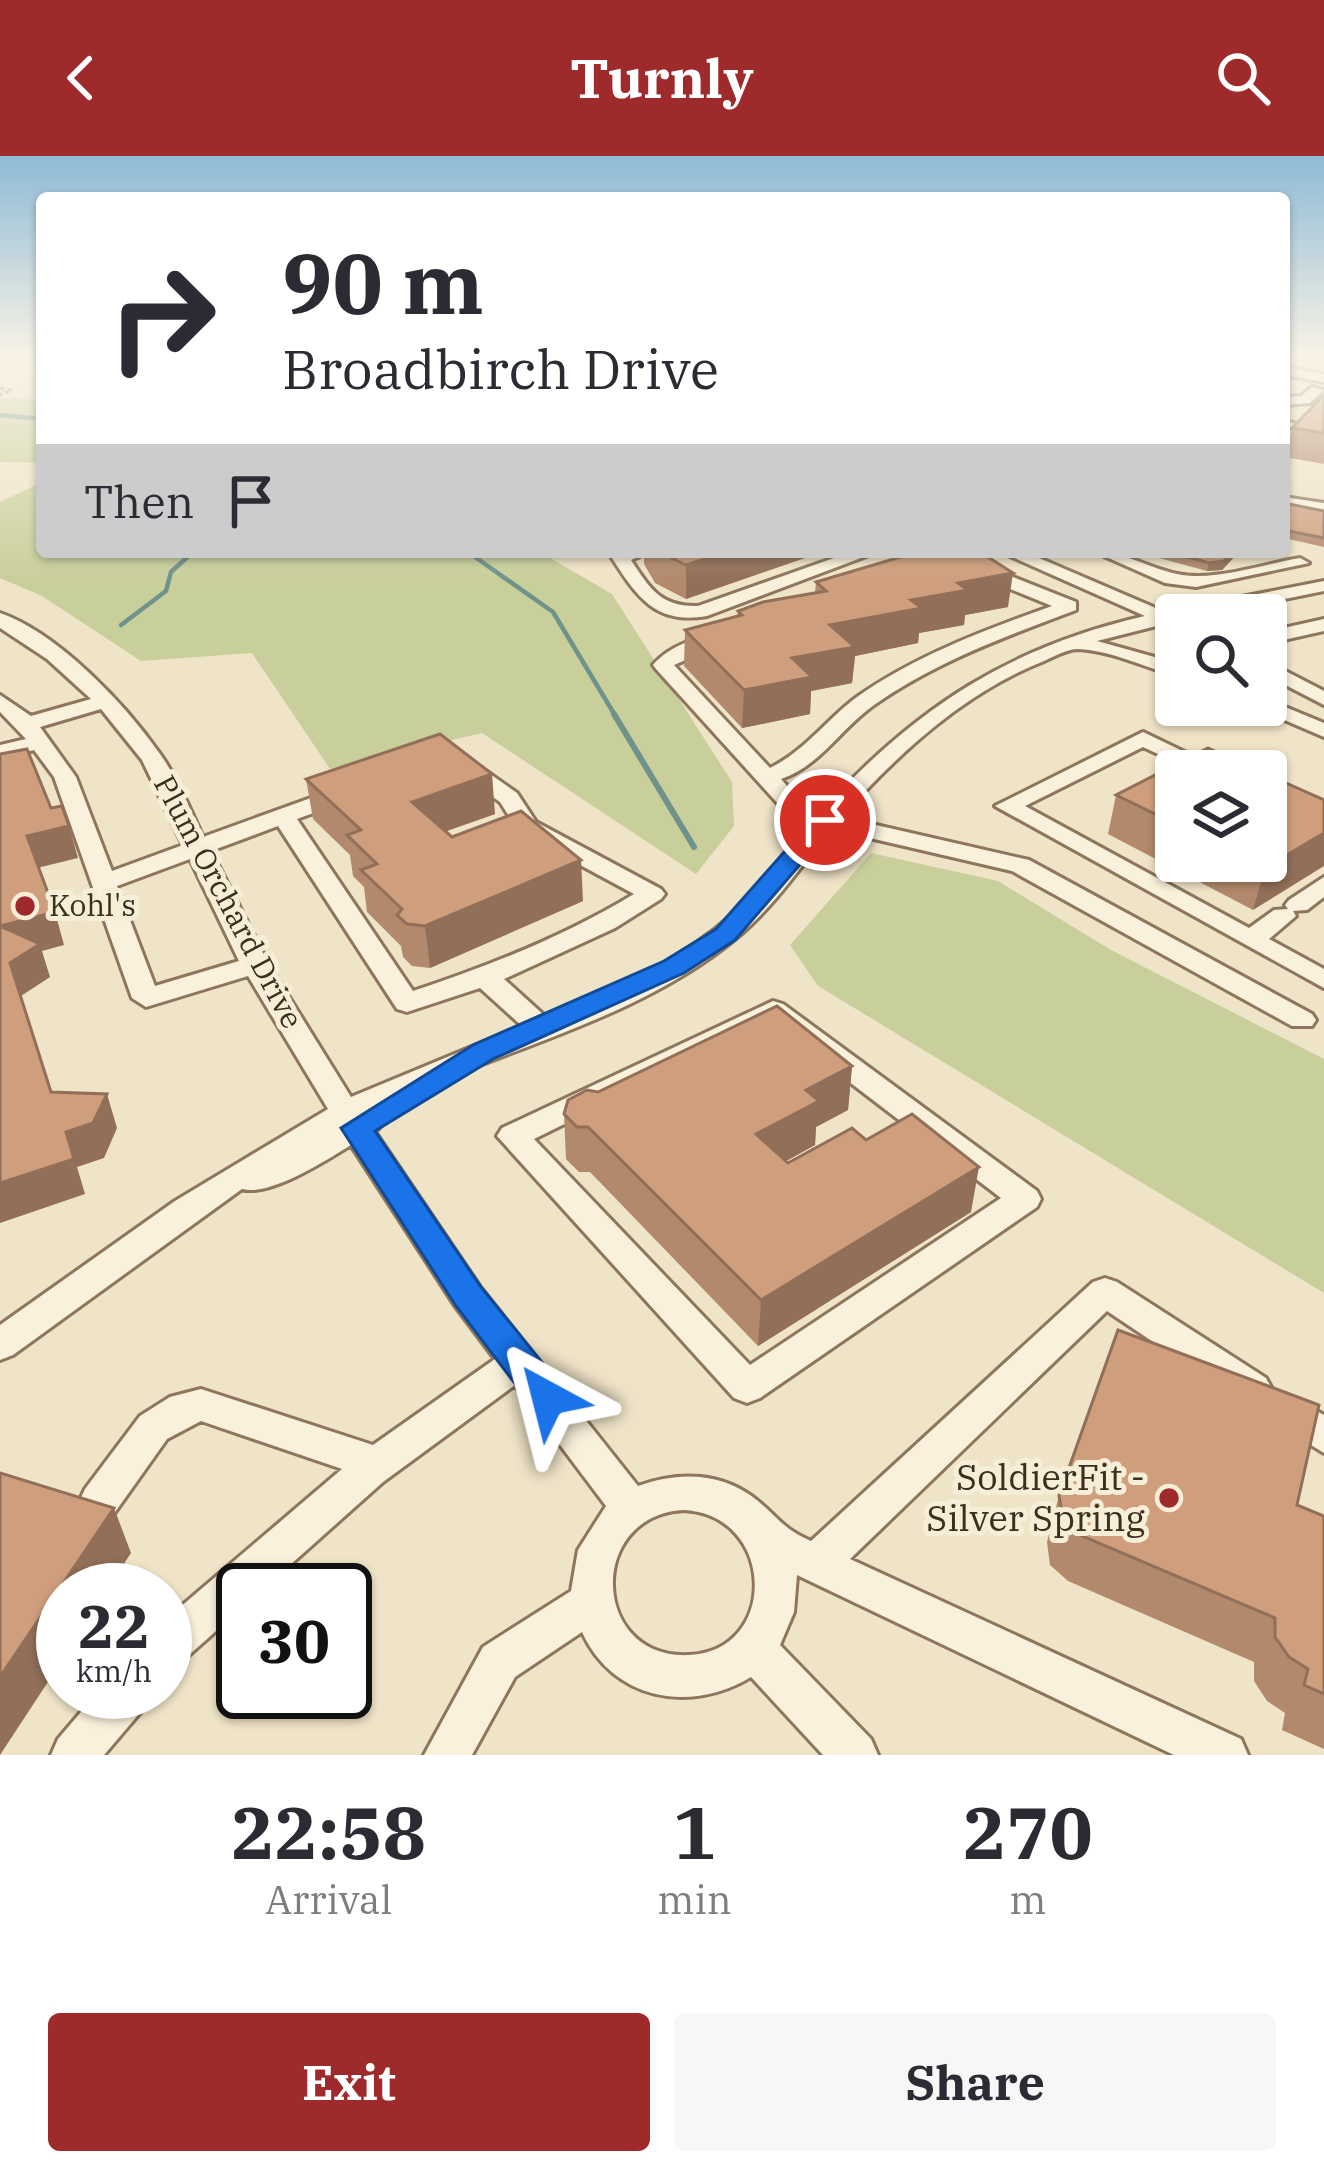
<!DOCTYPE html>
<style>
:root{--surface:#fff;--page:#f7f7f7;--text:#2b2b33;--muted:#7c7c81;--accent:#9e2a2b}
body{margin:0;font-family:"IBM Plex Serif",serif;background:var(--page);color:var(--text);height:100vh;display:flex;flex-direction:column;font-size:45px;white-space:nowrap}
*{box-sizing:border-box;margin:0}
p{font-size:39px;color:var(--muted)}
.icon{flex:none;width:66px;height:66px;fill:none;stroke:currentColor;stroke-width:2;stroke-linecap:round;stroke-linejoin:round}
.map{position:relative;height:1599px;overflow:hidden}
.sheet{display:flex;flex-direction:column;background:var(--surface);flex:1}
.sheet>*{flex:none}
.top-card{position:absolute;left:36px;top:36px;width:1254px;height:366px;border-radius:12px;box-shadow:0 3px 9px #0004;background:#fff;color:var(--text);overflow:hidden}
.fabs{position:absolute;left:1155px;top:438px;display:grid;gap:24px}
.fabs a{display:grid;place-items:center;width:132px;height:132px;border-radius:12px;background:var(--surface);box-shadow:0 3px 9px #0004;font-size:60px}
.speed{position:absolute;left:36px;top:1407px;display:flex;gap:24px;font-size:60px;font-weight:700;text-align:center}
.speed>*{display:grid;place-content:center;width:156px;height:156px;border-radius:50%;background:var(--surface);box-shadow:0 3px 9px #0004;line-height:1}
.speed small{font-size:30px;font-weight:400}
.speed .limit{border:6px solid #111;border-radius:18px;background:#fff;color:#111}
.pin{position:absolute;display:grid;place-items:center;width:102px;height:102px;color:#fff;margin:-51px;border:6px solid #fff;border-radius:50%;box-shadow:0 3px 12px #0007}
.me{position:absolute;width:132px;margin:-66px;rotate:322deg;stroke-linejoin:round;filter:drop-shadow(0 0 9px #0008)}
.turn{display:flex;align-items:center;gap:42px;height:252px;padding:0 48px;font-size:54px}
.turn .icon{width:156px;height:156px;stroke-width:2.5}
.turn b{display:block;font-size:84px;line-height:102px}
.then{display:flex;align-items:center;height:114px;padding:0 48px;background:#0003;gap:24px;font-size:45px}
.eta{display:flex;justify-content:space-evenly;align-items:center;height:204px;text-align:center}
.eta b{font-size:72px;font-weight:800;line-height:84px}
.cta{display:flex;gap:24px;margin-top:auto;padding:24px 48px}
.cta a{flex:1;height:138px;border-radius:12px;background:var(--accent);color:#fff;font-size:48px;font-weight:800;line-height:138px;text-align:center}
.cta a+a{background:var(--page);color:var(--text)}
header{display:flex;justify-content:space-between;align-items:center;height:156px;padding:0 48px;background:var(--accent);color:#fff;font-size:54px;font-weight:800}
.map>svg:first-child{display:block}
</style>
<header><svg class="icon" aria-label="back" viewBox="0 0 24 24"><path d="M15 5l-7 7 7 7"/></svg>Turnly<svg class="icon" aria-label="search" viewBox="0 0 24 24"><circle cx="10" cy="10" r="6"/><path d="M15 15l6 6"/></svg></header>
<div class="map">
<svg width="1324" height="1599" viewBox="0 0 1324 1599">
<rect width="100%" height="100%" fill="#f0e4c8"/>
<g fill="#c9cf9b">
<polygon points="11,241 42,245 42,307 0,306 0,244"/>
<polygon points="42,326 42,396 545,399 612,438 732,626 734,670 696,718 482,577 330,613 252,497 141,505 42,440 0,422 0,346"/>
<polygon points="871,697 998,725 1111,794 1324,903 1324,1137 818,830 790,789"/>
</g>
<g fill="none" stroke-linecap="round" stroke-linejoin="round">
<g stroke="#6f938a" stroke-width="4.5">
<polyline points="0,259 42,263"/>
<polyline points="468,396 553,456 616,561"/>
<polyline points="121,469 166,435 171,416 193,396"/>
</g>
<polyline stroke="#6f938a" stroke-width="6" points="614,558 694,691"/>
<g stroke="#8d765c" stroke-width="6">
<g id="minor">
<polygon points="1284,211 1324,218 1324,226 1284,219"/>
<polygon points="1312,231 1324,234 1310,247 1284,249 1284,241 1301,240"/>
<polygon points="1284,265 1294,267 1296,270 1284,273"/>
<polygon points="1284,341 1324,347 1324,357 1284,351"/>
<path d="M622,396h27l-18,8c19,29 30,47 67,46l153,-54h26l-170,64c-51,9 -70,-19 -95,-58z"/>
<path d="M1001,396h24l140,60 159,-31v10l-119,24h-29v6l-79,20 79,22v13c-32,-9 -63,-25 -98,-27 -11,0 -23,7 -34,12 -81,32 -145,92 -203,156l188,43 283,154 4,6 -4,6h-20l-280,-155 -181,-42c-30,37 -58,79 -96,110 -96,79 -227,109 -338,160l-20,11 10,9 -12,13 105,155 158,199c41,-15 85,-14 120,15 23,19 24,27 53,40l282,-259 12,-4 12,4 149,96 6,11 -6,11 -13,5 -13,-5 -133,-89 -257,248 391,180 7,16h-74l-377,-180 -3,37 -14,33 91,94 7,16h-55l-72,-78c-61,37 -138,23 -169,-45l-67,45 -43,78h-48l59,-108 88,-56 7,-41 28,-44 -91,-121 -132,97 -121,108h-19v17l-63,56 -15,6v-49l177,-151 -141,-48 -34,18 -54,76 -14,5 -14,-5 -6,-13 6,-13 55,-73 30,-19 31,-8 172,56 122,-86 -39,-52 -105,-162c-24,15 -82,52 -109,44l-229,166 -13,5v-35l175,-124 153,-92 -80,-133 -102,31 -14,-9 -78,-221 -20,-27 -34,9v-14l26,-6 -26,-27v-17l31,21 60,-17 -44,-40 -47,-31v-15c58,20 126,92 160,141 18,25 30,56 43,83l130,-47h16l4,5 -4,5 -52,19 116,172c76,-25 152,-55 221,-97l-115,-62 -19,-30 -43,-30v-10h16l44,31 19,29 125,67 4,5 -4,5 -46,29 -111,51 42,38c58,-23 118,-48 168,-87 39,-30 70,-74 101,-112l-34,-11 -125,-138 -3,-4c15,-18 47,-31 70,-29v8l-49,21 96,103c35,-17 56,-48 87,-71 58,-41 128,-67 195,-91l-76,-31v-8h12l88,35v8c-69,26 -141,52 -202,95 -33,23 -54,61 -93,74l16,18 29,9c93,-100 184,-159 319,-190zM101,553l41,51 41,85 -71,26 -36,-94 -36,-50zM278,670l119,183 10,3 73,-24 42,38 -171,71 -82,-132 -58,-114zM190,703l49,102 -84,25 -38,-100zM684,1354c92,5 95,141 5,145 -98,5 -103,-140 -5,-145z"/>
<path d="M1095,396c31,0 53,16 82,22 38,8 86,-10 123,-16l9,5 -113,24 -31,-4z"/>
<polygon points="1324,463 1324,475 1266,488 1266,476"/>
<polygon points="1266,505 1324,535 1324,549 1266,519"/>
<polygon points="1266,543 1324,567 1324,581 1259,553 1255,549 1266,549"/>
<polygon points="1143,576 1224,615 1195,615 1143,591 1025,650 1249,772 1274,754 1288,753 1285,749 1289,744 1324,721 1324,741 1307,754 1293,755 1296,760 1269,783 1324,813 1324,832 995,650"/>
<path d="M773,845l10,3 254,187 4,8 -4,8 -277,191 -13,5 -13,-5 -237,-262 5,-8zM771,866l230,176 -251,167 -216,-226z"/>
<polygon points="1285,1238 1324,1259 1324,1297 1272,1265 1266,1254 1272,1243"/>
<polygon points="98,1536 150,1536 144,1552 104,1599 51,1599 58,1583"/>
</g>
</g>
<polyline stroke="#8d765c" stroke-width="3" stroke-dasharray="4.5 3" stroke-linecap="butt" points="0,232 12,234 0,239"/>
<use href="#minor" fill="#faf1dc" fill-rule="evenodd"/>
</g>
<g fill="#b2896c">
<polygon points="1324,239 1324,308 1285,301 1292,272"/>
<polygon points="1284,347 1324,355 1324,391 1284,382"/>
<polygon points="644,396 822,396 686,443 655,427 644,408"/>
<polygon points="908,396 980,396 1008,451 965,459 964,469 919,477 918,487 855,500 852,527 811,535 810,558 742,572 684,510 685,474 737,460 738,455 815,437 816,426 908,399"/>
<polygon points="1137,396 1239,396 1222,414 1207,415"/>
<polygon points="1176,615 1176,705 1266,705 1324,644 1253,754 1108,678 1116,639"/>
<polygon points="306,623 495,658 445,675 452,681 583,745 430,812 412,810 403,801 401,790 367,756 364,731 353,720 350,699 313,663"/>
<polygon points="852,910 848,954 816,971 815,989 786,1005 788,1007 866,984 971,1056 758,1190 590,1016 579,1016 566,1003 564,958 598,936"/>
<polygon points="1059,1340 1297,1349 1324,1360 1324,1593 1282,1574 1285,1557 1267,1545 1254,1525 1254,1506 1068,1425 1050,1409 1047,1386"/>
</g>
<g fill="#916f58">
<polygon points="726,396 822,396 686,443 686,409"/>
<polygon points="1233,396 1239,396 1222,414 1207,415 1209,407"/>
<polygon points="1013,417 1008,451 965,459 964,469 919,477 918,487 855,500 852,527 811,535 810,558 742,572 744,534 792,502 830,469 911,444 958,427"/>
<polygon points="492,618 495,658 416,686 412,646"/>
<polygon points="69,670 78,702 37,712 27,680"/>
<polygon points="1324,677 1324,710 1253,754 1265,712"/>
<polygon points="581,704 583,745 430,812 425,770"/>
<polygon points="55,756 64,789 42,795 50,821 21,840 0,770"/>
<polygon points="852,910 848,954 816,971 815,989 754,1023 756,978 806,934"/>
<polygon points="107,938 117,972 104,1002 77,1011 85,1038 0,1067 0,1027"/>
<polygon points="979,1011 971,1056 758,1190 761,1144"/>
<polygon points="114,1352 131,1397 107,1434 63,1434 63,1503 0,1599 0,1521"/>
</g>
<g fill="#cf9f7d" stroke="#916f58" stroke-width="3">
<polygon points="1324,239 1324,277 1292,272"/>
<polygon points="1284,347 1324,355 1324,382 1284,374"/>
<polygon points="659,396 726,396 686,409"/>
<polygon points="913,396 980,396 1013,417 958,427 968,434 911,444 922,452 830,469 855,491 792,502 812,521 744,534 685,474 742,459 738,455 763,446 826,435 816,426 914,397"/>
<polygon points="1170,396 1233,396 1224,405 1209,407"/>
<polygon points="440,578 492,618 412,646 452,681 521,655 581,704 425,770 407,768 397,759 402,753 361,714 377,708 347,679 361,674 306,623"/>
<polygon points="1208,592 1260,615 1176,615 1176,668 1116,639"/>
<polygon points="27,593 51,652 62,650 69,670 27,680 55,756 0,770 40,788 10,807 51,936 107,938 93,967 66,976 74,1003 0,1027 0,598"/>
<polygon points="1266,618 1324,644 1324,677 1265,712 1250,705 1266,705"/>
<polygon points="777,850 852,910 806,934 819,945 756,978 788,1007 852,972 866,984 912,958 979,1011 761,1144 588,971 577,971 564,958 568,944 587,934 598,936"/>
<polygon points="1118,1174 1319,1249 1297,1349 1324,1360 1324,1538 1304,1529 1308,1513 1289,1501 1275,1481 1275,1462 1082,1380 1063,1363 1059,1340"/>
<polygon points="0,1317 114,1352 0,1521"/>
</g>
<linearGradient id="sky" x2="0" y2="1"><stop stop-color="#8fbad6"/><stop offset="0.47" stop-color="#f8f3e6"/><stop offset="1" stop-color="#f8f3e6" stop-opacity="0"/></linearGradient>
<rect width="1324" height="425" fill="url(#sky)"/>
<polygon fill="#1a73e8" stroke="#114b97" stroke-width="3" points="825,657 837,664 834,669 735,784 684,817 493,903 375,975 481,1131 562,1231 567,1242 562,1254 548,1258 535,1254 456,1150 341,972 473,889 664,805 716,773 817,659"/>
<g fill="#9e2a2b" stroke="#f7eed8" stroke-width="4.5">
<circle cx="25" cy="750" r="12"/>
<circle cx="1169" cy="1342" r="12"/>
</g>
<g text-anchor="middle" stroke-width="10" stroke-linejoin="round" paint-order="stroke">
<g font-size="30" fill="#3d2e20" stroke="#f7eed8">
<text transform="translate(228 746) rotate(62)" y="10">Plum Orchard Drive</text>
</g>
<g font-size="30" fill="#3d2e20" stroke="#f7eed8" text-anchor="start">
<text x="49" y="760">Kohl's</text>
</g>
<g font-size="36" fill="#3d2e20" stroke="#f7eed8" text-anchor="end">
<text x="1145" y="1334">SoldierFit -<tspan x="1145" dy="41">Silver Spring</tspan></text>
</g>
</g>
</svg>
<div class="fabs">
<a><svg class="icon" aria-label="search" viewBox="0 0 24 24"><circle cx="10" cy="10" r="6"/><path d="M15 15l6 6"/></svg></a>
<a><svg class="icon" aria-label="layers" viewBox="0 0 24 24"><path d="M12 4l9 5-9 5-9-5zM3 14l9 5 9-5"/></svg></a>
</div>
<div class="speed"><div>22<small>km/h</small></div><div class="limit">30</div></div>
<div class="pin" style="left:825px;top:664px;background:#d93025"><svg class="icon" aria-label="arrive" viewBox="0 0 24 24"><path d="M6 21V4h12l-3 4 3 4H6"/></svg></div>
<svg class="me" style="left:548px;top:1242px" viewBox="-20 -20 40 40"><path d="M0-17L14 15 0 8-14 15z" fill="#1a73e8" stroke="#fff" stroke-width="4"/></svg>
<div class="top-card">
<div class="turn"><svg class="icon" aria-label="right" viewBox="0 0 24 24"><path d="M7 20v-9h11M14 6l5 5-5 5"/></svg><div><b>90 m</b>Broadbirch Drive</div></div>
<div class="then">Then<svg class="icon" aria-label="arrive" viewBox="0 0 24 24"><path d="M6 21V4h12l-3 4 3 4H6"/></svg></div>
</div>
</div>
<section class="sheet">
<div class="eta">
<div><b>22:58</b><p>Arrival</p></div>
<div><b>1</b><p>min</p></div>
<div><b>270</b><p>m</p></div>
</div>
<div class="cta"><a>Exit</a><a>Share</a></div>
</section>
